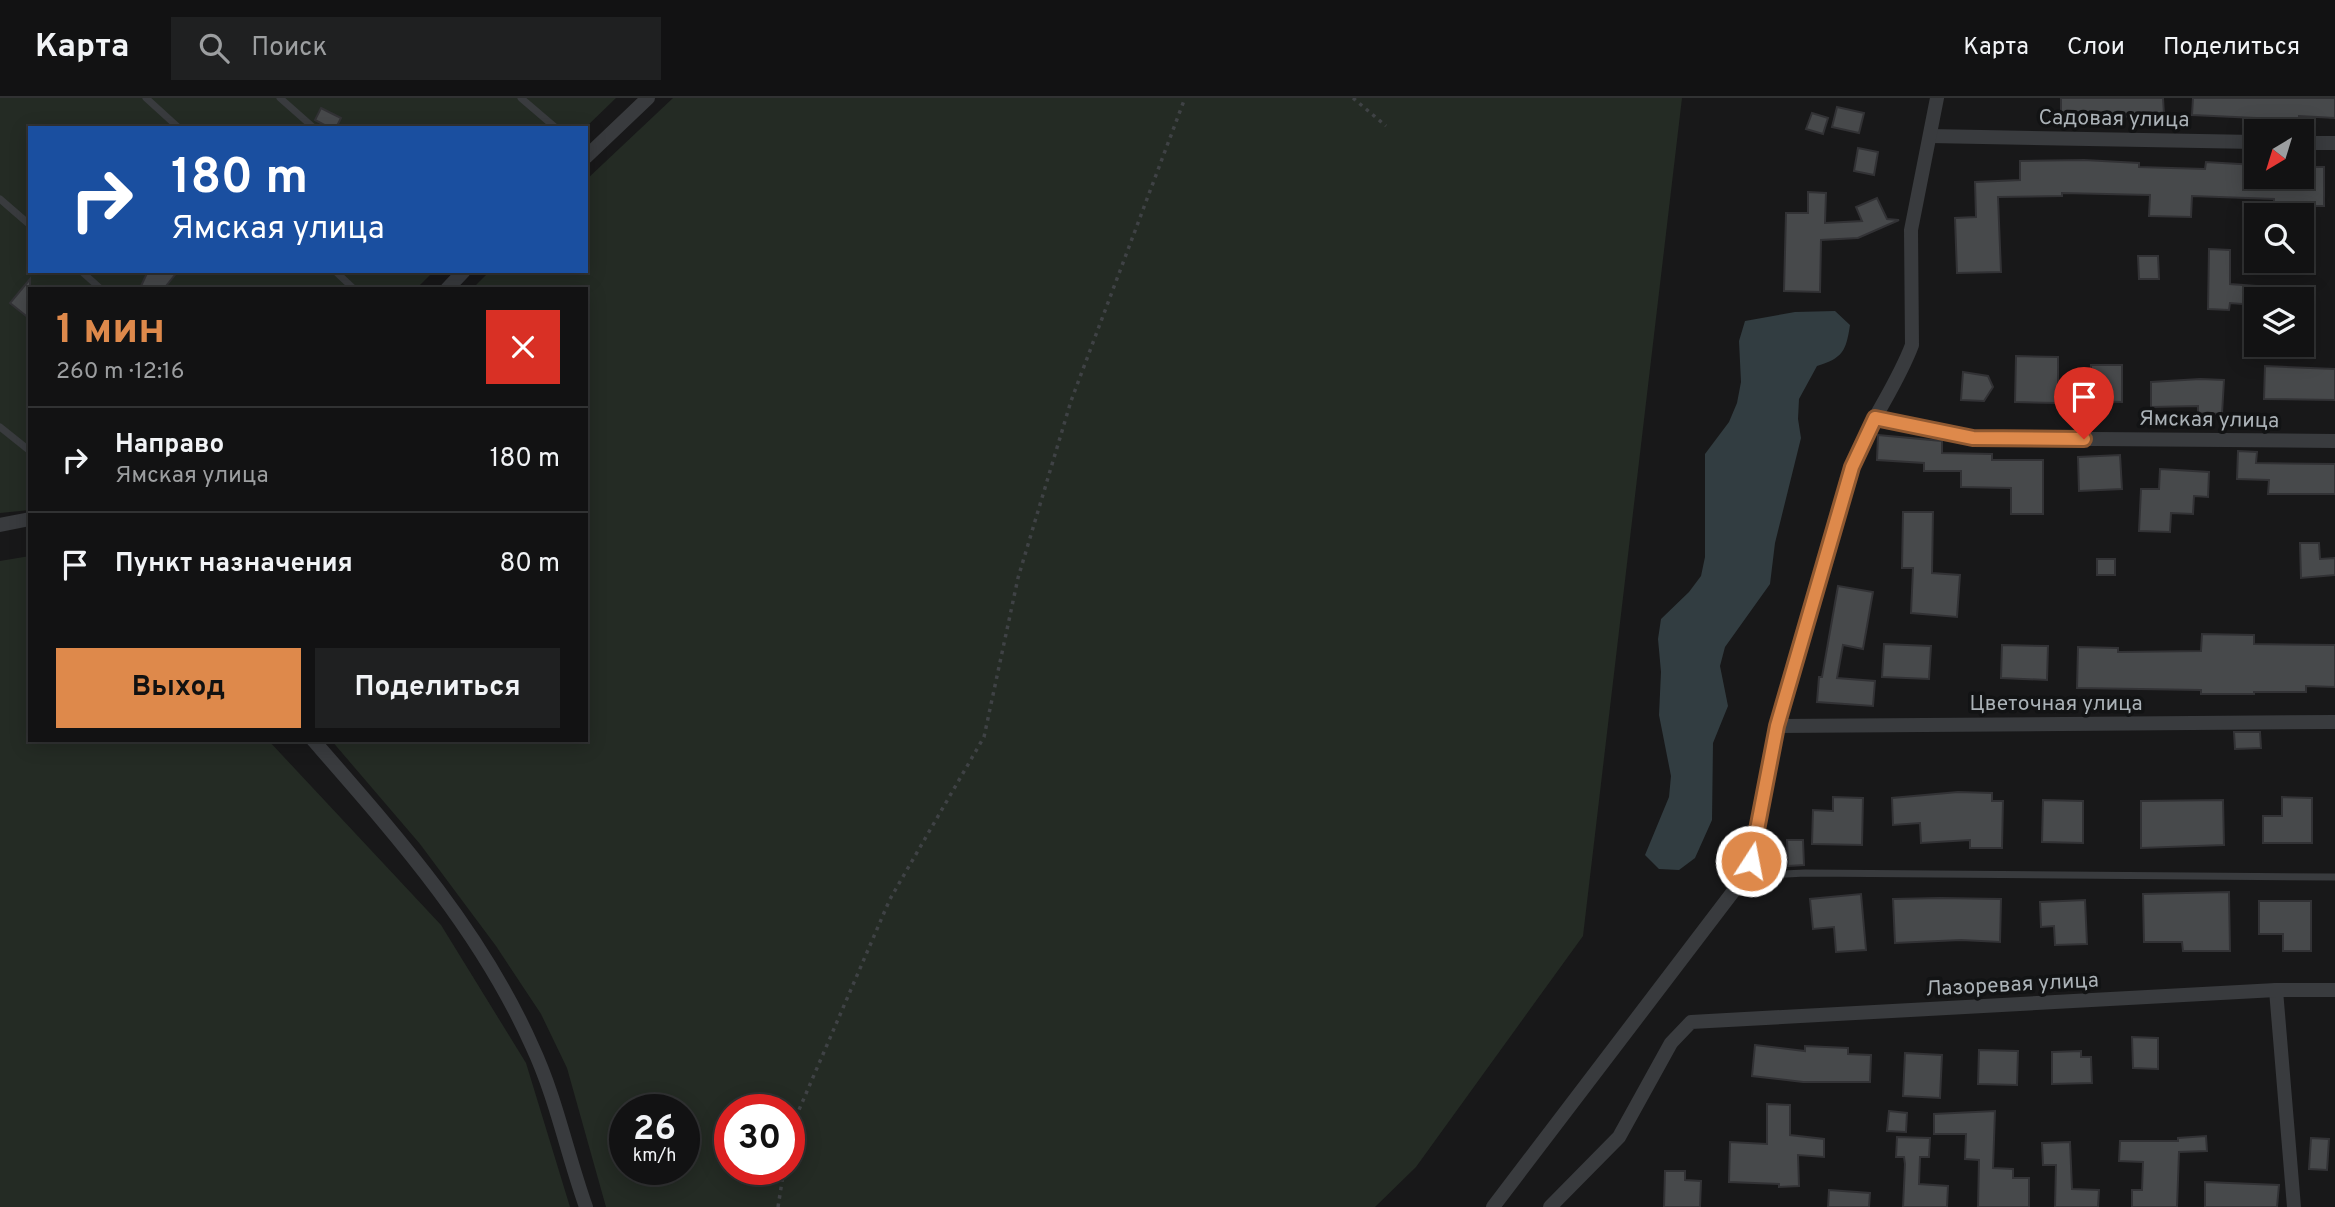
<!DOCTYPE html>
<html lang="ru">
<meta charset="utf-8">
<style>
:root{--surface:#121213;--page:#1f2021;--text:#f1f3f6;--muted:#9c9ea0;--line:#313233;--accent:#de894b}
body{margin:0;font-family:Overpass,sans-serif;background:var(--page);color:var(--text);height:100vh;display:flex;flex-direction:column;font-size:26px;white-space:nowrap}
*{box-sizing:border-box;margin:0}
p{font-size:23px;color:var(--muted)}
.icon{flex:none;width:38px;height:38px;fill:none;stroke:currentColor;stroke-width:2;stroke-linecap:round;stroke-linejoin:round}
.map{position:relative;flex:1;overflow:hidden}
.panel{position:absolute;left:28px;top:189px;width:560px;height:455px;display:flex;flex-direction:column;background:var(--surface);border-radius:0px;box-shadow:0 4px 18px #0003,0 0 0 2px var(--line)}
.panel>*{flex:none}
.guide{position:absolute;left:28px;top:28px;width:560px;height:147px;border-radius:0px;box-shadow:0 4px 18px #0003,0 0 0 2px var(--line);background:#1a4fa0;color:#fff;overflow:hidden}
.needle{width:46px;rotate:218deg}
.tools{position:absolute;left:2244px;top:21px;display:grid;gap:14px}
.tools a{display:grid;place-items:center;width:70px;height:70px;border-radius:0px;background:var(--surface);box-shadow:0 4px 18px #0003,0 0 0 2px var(--line);font-size:35px}
.speed{position:absolute;left:609px;top:996px;display:flex;gap:14px;font-size:35px;font-weight:700;text-align:center}
.speed>*{display:grid;place-content:center;width:91px;height:91px;border-radius:50%;background:var(--surface);box-shadow:0 4px 18px #0003,0 0 0 2px var(--line);line-height:1}
.speed small{font-size:18px;font-weight:400}
.speed .limit{border:10px solid #d22;background:#fff;color:#111}
.pin{position:absolute;display:grid;place-items:center;width:60px;height:60px;color:#fff;margin:-72px -30px;border-radius:50% 50% 50% 0;rotate:-45deg;box-shadow:0 0 7px #0007}
.pin .icon{rotate:45deg}
.me{position:absolute;width:77px;margin:-38px;rotate:11deg;stroke-linejoin:round;filter:drop-shadow(0 0 5px #0008)}
.turn{display:flex;align-items:center;gap:24px;height:147px;padding:0 28px;font-size:32px}
.turn .icon{width:91px;height:91px;stroke-width:2.5}
.turn b{display:block;font-size:49px;line-height:60px}
.round{display:grid;place-items:center;flex:none;width:74px;height:74px;border-radius:0px;background:var(--page)}
.head{display:flex;align-items:center;justify-content:space-between;height:119px;padding:0 28px}
h1{font-size:42px;font-weight:700;line-height:52px;color:var(--accent)}
.button{display:flex;gap:14px;margin-top:auto;padding:14px 28px}
.button a{flex:1;height:80px;border-radius:0px;background:var(--accent);color:#111;font-size:28px;font-weight:700;line-height:80px;text-align:center}
.button a+a{background:var(--page);color:var(--text)}
ul{padding:0;list-style:none}
li{display:flex;align-items:center;gap:21px;height:105px;padding:0 28px;border-top:2px solid var(--line)}
li div{flex:1}
li b{display:block;font-size:26px}
li em{font-style:normal}
header{display:flex;align-items:center;gap:42px;box-sizing:border-box;height:98px;padding:0 35px;background:var(--surface);border-bottom:2px solid var(--line)}
header strong{font-size:33px}
nav{display:flex;gap:38px;margin-inline-start:auto;font-size:24px}
.search{width:490px;height:63px;background:var(--page);display:flex;align-items:center;gap:18px;box-sizing:border-box;padding:0 24px;border-radius:0px;color:var(--muted);font-size:26px}
.map>svg:first-child{display:block}
</style>
<header>
<strong>Карта</strong>
<div class="search"><svg class="icon" aria-label="search" viewBox="0 0 24 24"><circle cx="10" cy="10" r="6"/><path d="M15 15l6 6"/></svg>Поиск</div>
<nav><a>Карта</a><a>Слои</a><a>Поделиться</a></nav>
</header>
<div class="map">
<svg width="2335" height="1109" viewBox="0 0 2335 1109">
<rect width="100%" height="100%" fill="#181819"/>
<g fill="#242b24" fill-rule="evenodd">
<polygon points="0,0 616,0 585,30 30,30 30,173 434,173 416,191 30,191 30,412 0,415"/>
<path d="M673,0h1009l-99,838 -167,231 -41,40h-769l-39,-139 -26,-54 -45,-68 -76,-102 -89,-104h255v-451h-114l18,-18h96v-91zM625,1012h59v59h-59zM730,1012h59v59h-59z"/>
<polygon points="30,458 30,642 268,642 441,827 526,965 570,1109 0,1109 0,463"/>
</g>
<path fill="#323d41" d="M1835,213l15,14c-4,26 -7,33 -33,41l-18,33 -1,20 3,19 -26,105 -5,41 -45,63 -5,19 8,40 -15,37 -1,77 -17,38 -16,12 -20,-1 -14,-14 24,-58 2,-21 -12,-61 2,-43 -3,-33 3,-20 28,-27 12,-16 4,-19v-103l24,-32 8,-19 4,-21 -2,-41 6,-20 50,-9z"/>
<g fill="#47494b" stroke="#323235" stroke-width="2">
<polygon points="2061,0 2163,0 2164,17 2108,19 2108,14 2061,14"/>
<polygon points="2193,0 2335,0 2335,20 2299,18 2299,22 2192,17"/>
<polygon points="1837,9 1864,15 1859,35 1832,29"/>
<polygon points="321,10 341,20 336,30 330,30 315,22"/>
<polygon points="1812,15 1828,20 1823,36 1806,31"/>
<polygon points="1858,50 1878,54 1874,77 1854,73"/>
<polygon points="2084,62 2139,65 2139,69 2205,71 2206,64 2256,67 2256,79 2301,79 2301,69 2324,69 2324,108 2274,108 2274,101 2192,98 2191,119 2149,118 2150,97 2062,95 2062,98 1998,99 2001,174 1957,175 1955,120 1976,119 1975,84 2020,82 2020,63"/>
<polygon points="1808,94 1826,95 1825,125 1862,123 1856,109 1877,100 1887,121 1899,122 1858,140 1821,142 1820,194 1784,193 1786,115 1808,115"/>
<polygon points="2209,151 2230,152 2230,186 2256,188 2255,207 2230,205 2229,212 2208,211"/>
<polygon points="2138,158 2158,158 2159,181 2139,181"/>
<polygon points="148,173 178,173 166,188 141,188"/>
<polygon points="30,181 30,221 10,205"/>
<polygon points="2016,258 2058,259 2058,305 2015,304"/>
<polygon points="2091,267 2122,267 2122,304 2091,303"/>
<polygon points="2265,268 2335,271 2335,302 2264,301"/>
<polygon points="1963,274 1988,278 1993,289 1984,303 1961,302"/>
<polygon points="2200,281 2224,282 2222,316 2198,315 2198,308 2151,309 2151,284"/>
<polygon points="1878,337 1942,343 1942,355 1992,356 1992,362 2043,362 2043,416 2011,416 2011,390 1961,389 1961,373 1924,373 1924,365 1877,362"/>
<polygon points="2238,353 2257,354 2256,365 2335,366 2335,396 2268,396 2269,382 2237,381"/>
<polygon points="2120,357 2122,391 2079,393 2078,359"/>
<polygon points="2160,371 2209,374 2208,399 2194,398 2193,416 2171,415 2170,434 2139,433 2141,391 2159,391"/>
<polygon points="1903,414 1933,414 1932,475 1960,477 1957,519 1911,515 1913,470 1902,470"/>
<polygon points="2300,445 2319,445 2320,461 2335,460 2335,477 2301,480"/>
<rect x="2097" y="461" width="18" height="16"/>
<polygon points="1838,488 1873,494 1863,551 1843,547 1837,580 1875,583 1873,608 1817,604 1819,579 1822,579"/>
<polygon points="2202,536 2254,537 2254,546 2335,547 2335,589 2306,588 2306,594 2254,594 2254,596 2201,596 2201,592 2077,590 2078,549 2118,550 2118,554 2201,553"/>
<polygon points="1884,546 1931,548 1929,581 1882,579"/>
<polygon points="2002,547 2048,548 2047,582 2001,580"/>
<polygon points="2234,634 2260,634 2261,650 2235,651"/>
<polygon points="1958,694 1992,695 1992,703 2003,703 2002,750 1970,750 1970,742 1921,745 1920,725 1893,727 1892,700"/>
<polygon points="1833,699 1863,700 1862,747 1812,746 1813,712 1833,713"/>
<polygon points="2282,699 2312,700 2312,745 2263,745 2263,718 2282,718"/>
<polygon points="2043,702 2083,703 2083,745 2042,744"/>
<polygon points="2223,702 2224,747 2141,750 2141,703"/>
<polygon points="1787,742 1803,742 1804,767 1788,768"/>
<polygon points="2229,794 2230,853 2183,853 2182,844 2144,844 2143,796"/>
<polygon points="1861,796 1866,852 1836,854 1834,829 1813,831 1810,801"/>
<polygon points="1940,800 2001,801 2000,844 1961,842 1895,845 1893,801"/>
<polygon points="2085,802 2087,846 2055,847 2054,828 2041,829 2040,804"/>
<polygon points="2259,803 2311,803 2311,853 2283,853 2283,836 2259,836"/>
<polygon points="2132,939 2158,940 2158,971 2133,970"/>
<polygon points="1755,947 1805,953 1805,948 1848,950 1848,956 1871,957 1870,984 1803,984 1752,978"/>
<polygon points="1979,952 2018,953 2017,987 1978,986"/>
<polygon points="2081,953 2081,959 2091,959 2092,985 2052,986 2052,954"/>
<polygon points="1905,955 1942,957 1940,1000 1903,998"/>
<polygon points="1767,1006 1790,1007 1790,1037 1824,1041 1824,1059 1798,1057 1799,1088 1779,1089 1779,1086 1729,1084 1730,1044 1767,1046"/>
<polygon points="1889,1013 1907,1015 1906,1034 1887,1033"/>
<polygon points="1995,1013 1993,1070 2013,1071 2013,1080 2029,1080 2029,1109 1978,1109 1979,1062 1965,1061 1966,1036 1934,1036 1934,1016"/>
<polygon points="2206,1038 2207,1053 2179,1054 2177,1109 2132,1109 2132,1092 2142,1092 2143,1064 2119,1063 2120,1043 2178,1043 2178,1040"/>
<polygon points="1897,1039 1930,1040 1929,1059 1920,1059 1919,1086 1948,1088 1947,1109 1903,1109 1905,1066 1904,1059 1896,1059"/>
<polygon points="2311,1040 2329,1041 2327,1072 2309,1071"/>
<polygon points="2070,1044 2072,1091 2099,1092 2098,1109 2055,1109 2056,1067 2043,1067 2042,1045"/>
<polygon points="1665,1073 1685,1073 1685,1082 1701,1083 1700,1109 1664,1109"/>
<polygon points="2205,1084 2279,1087 2277,1109 2205,1109"/>
<polygon points="1829,1092 1870,1095 1869,1109 1828,1109"/>
</g>
<g fill="none" stroke-linecap="round" stroke-linejoin="round">
<g stroke="#3f4245" stroke-width="3.5" stroke-dasharray="3.5 5" stroke-linecap="butt">
<polyline points="1353,0 1386,28"/>
<polyline points="789,1035 890,801 984,639 1018,480 1071,303 1185,0"/>
<polyline points="778,1109 784,1071"/>
</g>
<g stroke="#393b3e" stroke-width="7">
<polyline points="146,0 179,30"/>
<polyline points="280,0 314,30"/>
<polyline points="521,0 556,30"/>
<polyline points="0,101 30,127"/>
<polyline points="81,173 101,191"/>
<polyline points="335,173 354,191"/>
<polyline points="0,329 30,353"/>
<polyline points="1746,778 1805,775 2335,779"/>
</g>
<g stroke="#393b3e" stroke-width="14">
<polyline points="1930,38 2256,44"/>
<polyline points="2301,45 2335,45"/>
<polyline points="586,59 648,0"/>
<polyline points="447,191 464,173"/>
<polyline points="1875,320 1973,340 2335,343"/>
<polyline points="0,427 30,421"/>
<polyline points="1777,628 2335,624"/>
<path d="M313,642c83,95 167,189 219,306 24,51 35,108 54,161"/>
<polyline points="2276,892 2294,1109"/>
<path d="M1493,1109l252,-331 6,-15 26,-135 75,-259c15,-43 44,-79 60,-122l-1,-115 26,-132"/>
<polyline points="1550,1109 1619,1039 1671,945 1691,924 2276,892 2335,892"/>
</g>
</g>
<g fill="none" stroke-linecap="round" stroke-linejoin="round">
<g stroke="#905931" stroke-width="18">
<polyline id="route" points="1751,763 1777,628 1852,369 1875,320 1973,340 2084,341"/>
</g>
<use href="#route" stroke="#de894b" stroke-width="12"/>
</g>
<g text-anchor="middle" stroke-width="7" stroke-linejoin="round" paint-order="stroke">
<g font-size="21" fill="#abb2b7" stroke="#121314">
<text transform="translate(2114 20) rotate(1)" y="7">Садовая улица</text>
<text transform="translate(2209 321) rotate(1)" y="7">Ямская улица</text>
<text x="2056" y="612">Цветочная улица</text>
<text transform="translate(2012 886) rotate(-3)" y="7">Лазоревая улица</text>
</g>
</g>
</svg>
<div class="tools">
<a><svg class="needle" viewBox="-14 -14 28 28"><path d="M0-13l5 13h-10z" fill="#e53935"/><path d="M0 13l5-13h-10z" fill="#9c9ea0"/></svg></a>
<a><svg class="icon" aria-label="search" viewBox="0 0 24 24"><circle cx="10" cy="10" r="6"/><path d="M15 15l6 6"/></svg></a>
<a><svg class="icon" aria-label="layers" viewBox="0 0 24 24"><path d="M12 4l9 5-9 5-9-5zM3 14l9 5 9-5"/></svg></a>
</div>
<div class="speed"><div>26<small>km/h</small></div><div class="limit">30</div></div>
<div class="pin" style="left:2084px;top:341px;background:#d93025"><svg class="icon" aria-label="arrive" viewBox="0 0 24 24"><path d="M6 21V4h12l-3 4 3 4H6"/></svg></div>
<svg class="me" style="left:1751px;top:763px" viewBox="-20 -20 40 40"><circle r="17" fill="#de894b" stroke="#fff" stroke-width="3"/><path d="M0-11L8 9 0 5-8 9z" fill="#fff"/></svg>
<div class="guide">
<div class="turn"><svg class="icon" aria-label="right" viewBox="0 0 24 24"><path d="M7 20v-9h11M14 6l5 5-5 5"/></svg><div><b>180 m</b>Ямская улица</div></div>
</div>
<section class="panel">
<div class="head"><div><h1>1 мин</h1><p>260 m · 12:16</p></div><a class="round" style="background:#d93025;color:#fff"><svg class="icon" aria-label="close" viewBox="0 0 24 24"><path d="M6 6l12 12M18 6L6 18"/></svg></a></div>
<ul>
<li><svg class="icon" aria-label="right" viewBox="0 0 24 24"><path d="M7 20v-9h11M14 6l5 5-5 5"/></svg><div><b>Направо</b><p>Ямская улица</p></div><em>180 m</em></li>
<li><svg class="icon" aria-label="arrive" viewBox="0 0 24 24"><path d="M6 21V4h12l-3 4 3 4H6"/></svg><div><b>Пункт назначения</b></div><em>80 m</em></li>
</ul>
<div class="button"><a>Выход</a><a>Поделиться</a></div>
</section>
</div>
